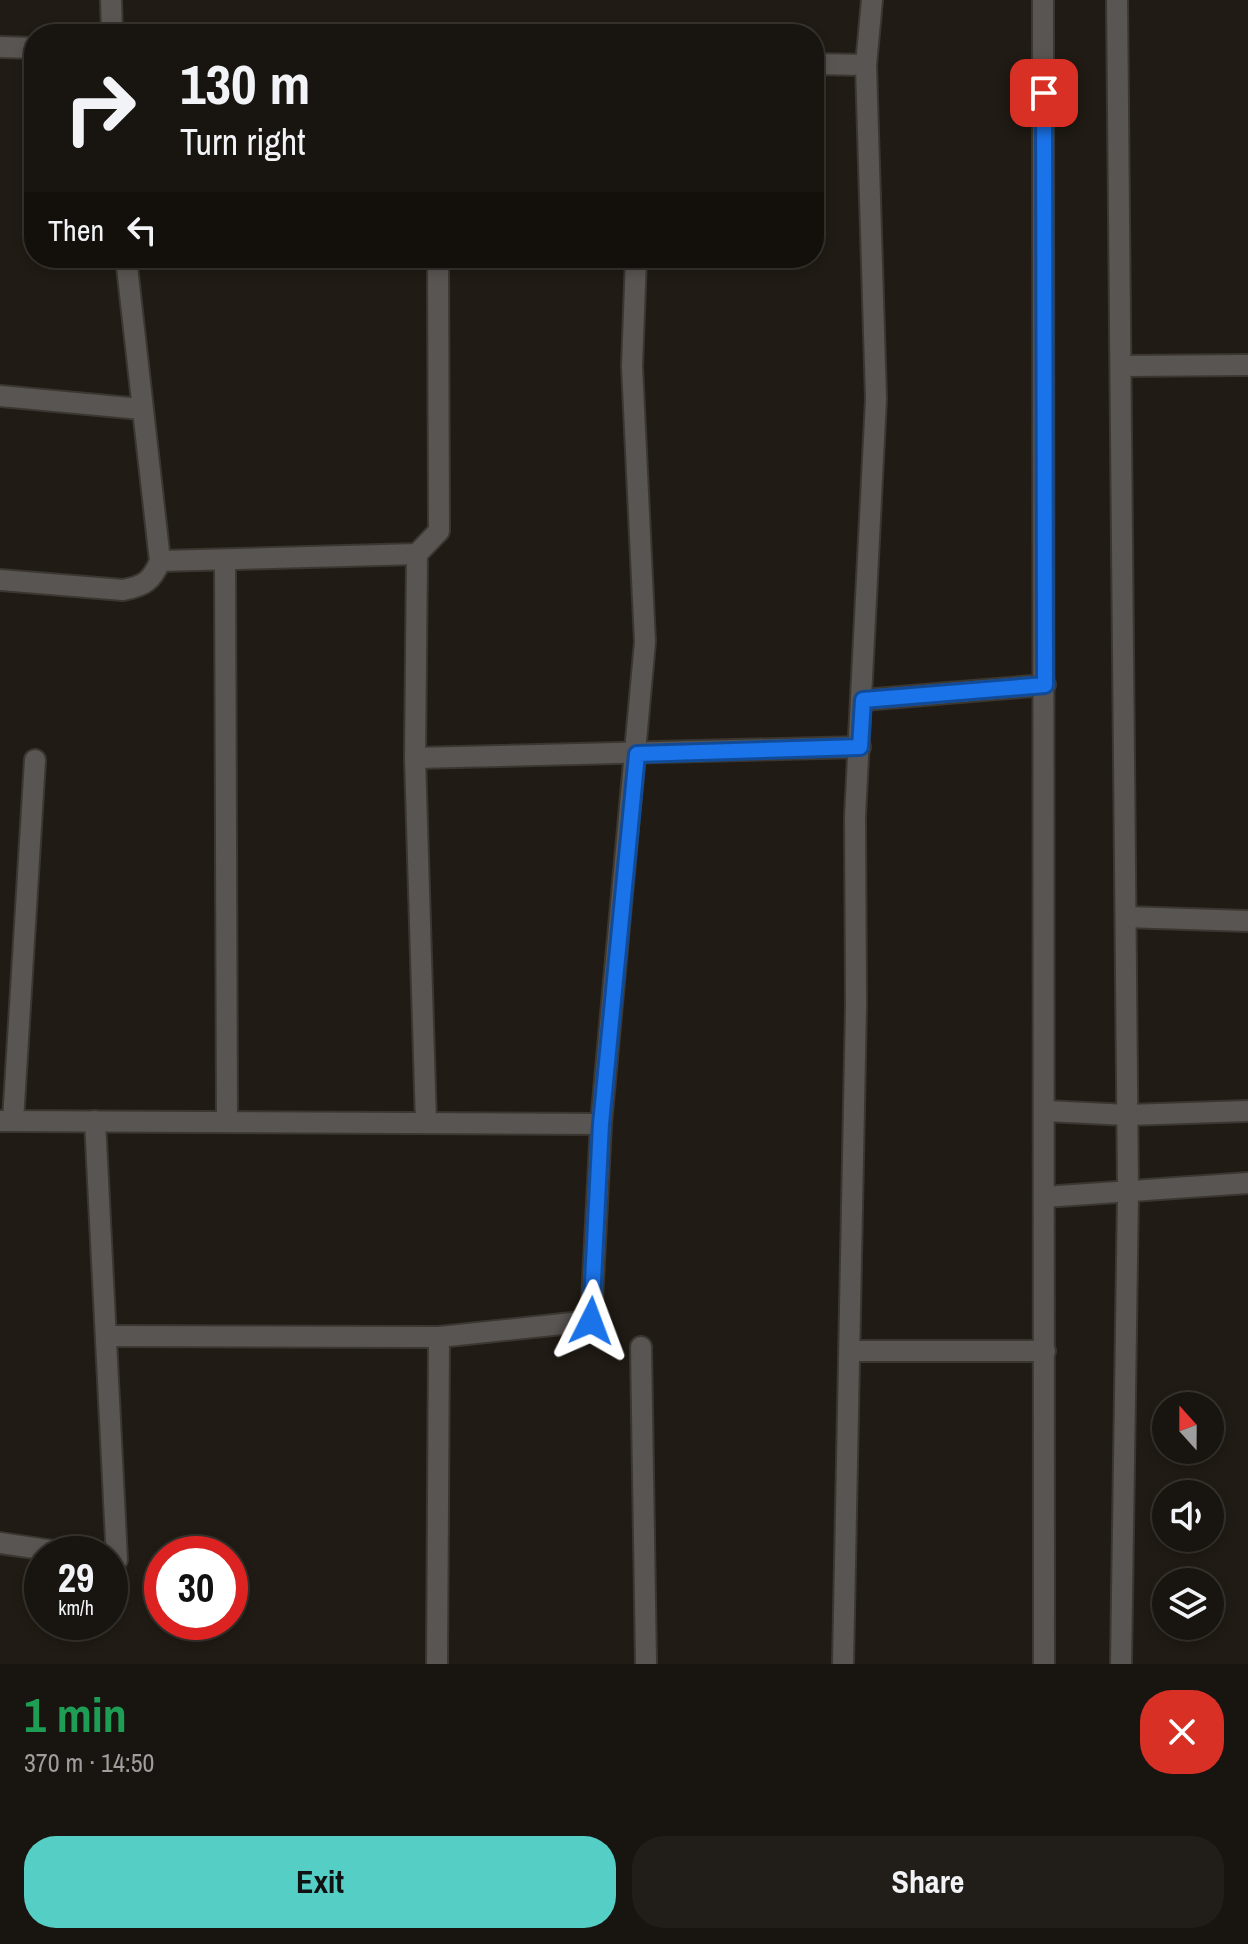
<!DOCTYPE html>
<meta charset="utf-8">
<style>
:root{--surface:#18140f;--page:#211d18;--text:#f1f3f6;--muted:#9f9e9e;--line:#36332f;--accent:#55cec6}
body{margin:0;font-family:"Archivo Narrow",sans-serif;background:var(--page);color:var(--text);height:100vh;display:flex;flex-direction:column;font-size:30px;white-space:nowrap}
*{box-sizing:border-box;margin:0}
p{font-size:26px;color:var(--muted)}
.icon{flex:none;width:44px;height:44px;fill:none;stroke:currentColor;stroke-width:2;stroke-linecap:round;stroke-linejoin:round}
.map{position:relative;height:1664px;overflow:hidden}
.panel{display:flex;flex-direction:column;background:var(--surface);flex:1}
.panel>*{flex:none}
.banner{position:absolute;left:24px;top:24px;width:800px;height:244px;border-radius:32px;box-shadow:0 4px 12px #0003,0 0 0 2px var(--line);background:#18140f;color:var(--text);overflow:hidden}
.needle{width:52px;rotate:339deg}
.tools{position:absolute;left:1152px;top:1392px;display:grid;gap:16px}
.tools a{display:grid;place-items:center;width:72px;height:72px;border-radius:50%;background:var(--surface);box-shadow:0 4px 12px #0003,0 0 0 2px var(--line);font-size:40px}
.speed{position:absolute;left:24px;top:1536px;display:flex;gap:16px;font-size:40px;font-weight:700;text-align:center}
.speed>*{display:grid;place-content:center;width:104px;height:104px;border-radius:50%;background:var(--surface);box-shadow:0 4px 12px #0003,0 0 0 2px var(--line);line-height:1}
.speed small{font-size:20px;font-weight:400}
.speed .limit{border:12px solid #d22;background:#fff;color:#111}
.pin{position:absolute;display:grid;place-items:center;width:68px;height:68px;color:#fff;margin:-34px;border-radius:16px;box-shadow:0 4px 12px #0006}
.me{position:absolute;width:88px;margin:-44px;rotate:3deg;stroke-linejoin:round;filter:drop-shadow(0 0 6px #0008)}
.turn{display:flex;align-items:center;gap:28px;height:168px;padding:0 24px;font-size:36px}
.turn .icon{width:104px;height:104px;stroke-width:2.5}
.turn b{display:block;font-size:56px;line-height:68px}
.then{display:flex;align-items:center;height:76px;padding:0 24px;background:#0003;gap:16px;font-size:30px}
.round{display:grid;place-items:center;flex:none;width:84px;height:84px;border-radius:32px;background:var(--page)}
.headline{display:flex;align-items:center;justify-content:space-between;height:136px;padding:0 24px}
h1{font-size:48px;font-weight:700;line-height:60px;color:#1e9e55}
.cta{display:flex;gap:16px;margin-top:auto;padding:16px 24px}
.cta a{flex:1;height:92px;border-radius:32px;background:var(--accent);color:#111;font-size:32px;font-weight:700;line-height:92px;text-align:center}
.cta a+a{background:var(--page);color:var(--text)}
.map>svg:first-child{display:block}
</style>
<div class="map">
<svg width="1248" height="1664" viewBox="0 0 1248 1664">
<rect width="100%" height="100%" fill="#201b14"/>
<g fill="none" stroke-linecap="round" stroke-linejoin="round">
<g stroke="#3b3730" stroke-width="24">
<g id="street">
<polyline points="111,0 112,34"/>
<polyline points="1043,0 1044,1664"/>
<polyline points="1117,0 1128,1192 1121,1664"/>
<polyline points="0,47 34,48"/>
<polyline points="814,64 866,65"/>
<polyline points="1121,366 1248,365"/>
<polyline points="0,396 141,409"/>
<polyline points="417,554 415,758 860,747"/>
<polyline points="160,561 417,554 439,531 438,258"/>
<polyline points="225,562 227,1122"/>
<path d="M0,580l123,10c21,-4 29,-9 37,-29l-34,-303"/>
<polyline points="863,700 1045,685"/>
<polyline points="415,758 426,1123"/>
<polyline points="1126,917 1248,921"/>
<polyline points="1046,1111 1128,1115 1248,1111"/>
<polyline points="0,1121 601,1124"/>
<polyline points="13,1121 35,760"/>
<polyline points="95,1121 117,1560 110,1559"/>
<polyline points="1044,1197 1248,1183"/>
<polyline points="107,1336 439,1337"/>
<polyline points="641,1347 646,1664"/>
<polyline points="851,1351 1045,1351"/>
<polyline points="0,1543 74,1554"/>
<polyline points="437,1664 439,1337 591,1321 601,1124 645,642 632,366 636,258"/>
<polyline points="843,1664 856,1005 855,817 876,399 866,65 872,0"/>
</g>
</g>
<use href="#street" stroke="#595553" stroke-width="20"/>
</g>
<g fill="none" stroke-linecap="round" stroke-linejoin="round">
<g stroke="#114b97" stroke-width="20">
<polyline id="route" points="591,1321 601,1124 637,754 860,747 863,700 1045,685 1044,93"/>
</g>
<use href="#route" stroke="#1a73e8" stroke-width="14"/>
</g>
</svg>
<div class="tools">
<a><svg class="needle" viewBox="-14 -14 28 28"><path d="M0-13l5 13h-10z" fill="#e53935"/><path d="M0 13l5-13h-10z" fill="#9f9e9e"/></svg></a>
<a><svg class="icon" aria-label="sound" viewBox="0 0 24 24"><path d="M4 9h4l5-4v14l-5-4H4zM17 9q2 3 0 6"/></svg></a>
<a><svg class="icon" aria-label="layers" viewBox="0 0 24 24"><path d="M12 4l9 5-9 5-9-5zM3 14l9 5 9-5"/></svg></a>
</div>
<div class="speed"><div>29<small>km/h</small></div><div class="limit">30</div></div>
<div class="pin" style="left:1044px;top:93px;background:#d93025"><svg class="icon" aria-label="arrive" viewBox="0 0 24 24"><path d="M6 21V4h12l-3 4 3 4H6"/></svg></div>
<svg class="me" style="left:591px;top:1321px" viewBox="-20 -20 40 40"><path d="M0-17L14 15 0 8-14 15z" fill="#1a73e8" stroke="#fff" stroke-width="4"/></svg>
<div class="banner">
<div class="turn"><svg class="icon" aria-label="right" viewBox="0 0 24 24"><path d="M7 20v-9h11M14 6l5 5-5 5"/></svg><div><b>130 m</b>Turn right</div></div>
<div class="then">Then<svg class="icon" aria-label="left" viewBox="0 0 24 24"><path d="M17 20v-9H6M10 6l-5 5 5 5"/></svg></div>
</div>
</div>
<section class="panel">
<div class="headline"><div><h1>1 min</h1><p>370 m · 14:50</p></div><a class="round" style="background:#d93025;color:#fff"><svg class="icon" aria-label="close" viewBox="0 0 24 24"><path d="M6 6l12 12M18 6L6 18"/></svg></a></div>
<div class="cta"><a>Exit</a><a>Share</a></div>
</section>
